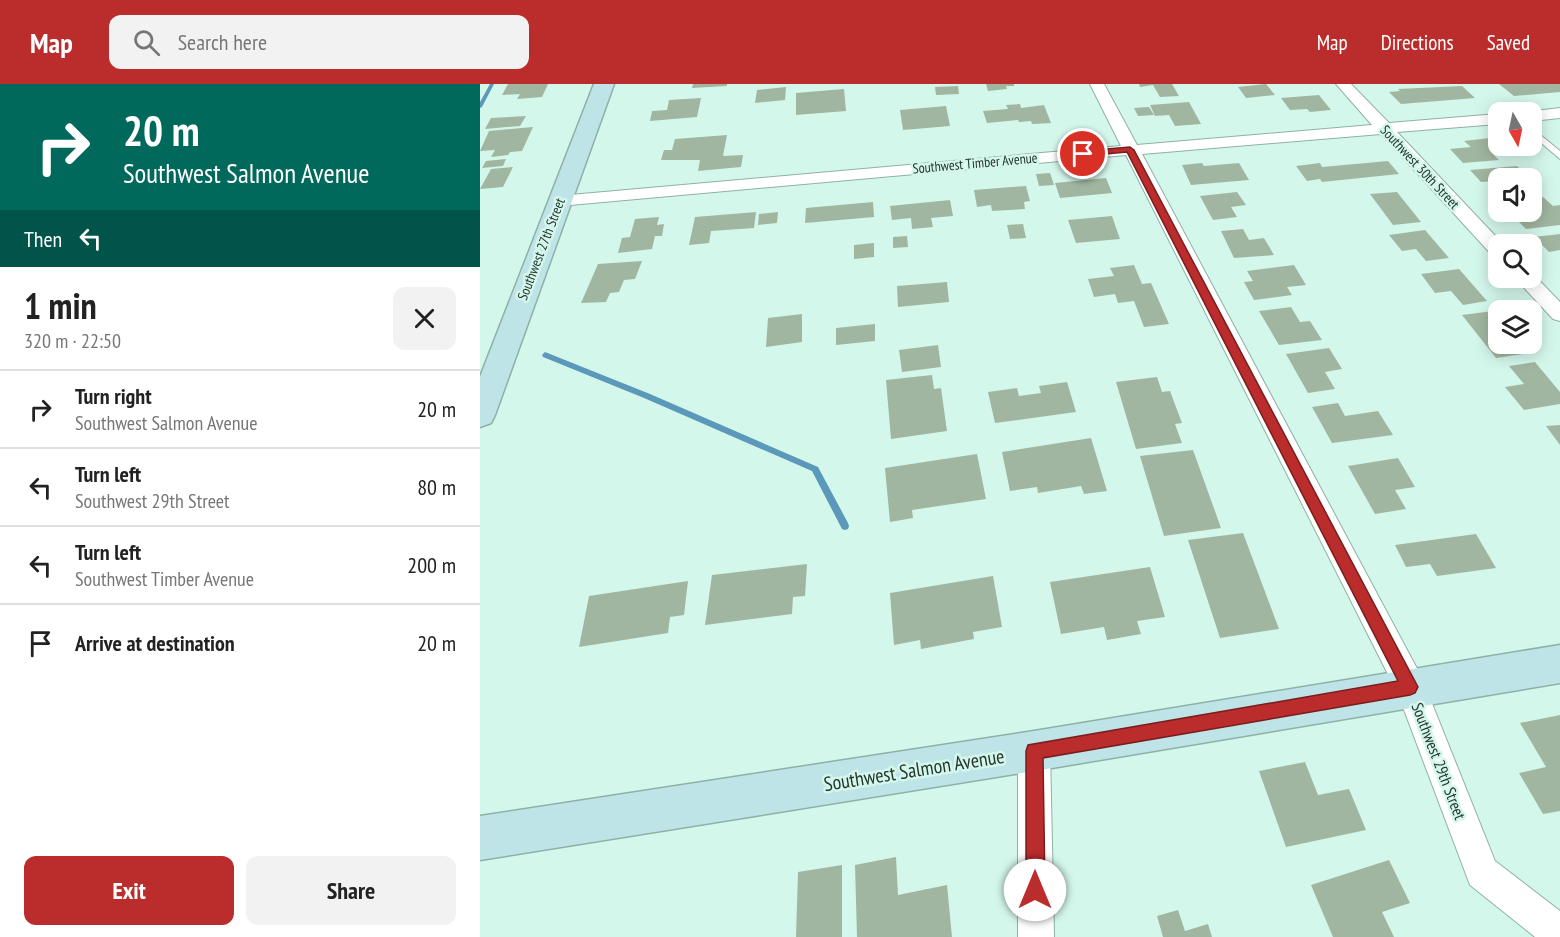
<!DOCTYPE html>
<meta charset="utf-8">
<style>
:root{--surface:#fff;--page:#f2f2f2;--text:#222;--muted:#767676;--line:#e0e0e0;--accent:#bb2c2c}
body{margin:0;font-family:"PT Sans Narrow",sans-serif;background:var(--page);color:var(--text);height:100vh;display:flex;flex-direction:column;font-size:22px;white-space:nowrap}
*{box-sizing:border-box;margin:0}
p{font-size:20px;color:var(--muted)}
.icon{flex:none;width:33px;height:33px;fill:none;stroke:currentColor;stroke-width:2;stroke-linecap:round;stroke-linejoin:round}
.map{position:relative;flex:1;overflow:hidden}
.side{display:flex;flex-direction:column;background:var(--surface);width:480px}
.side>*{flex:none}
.hud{background:#00695c;color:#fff;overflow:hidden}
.needle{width:39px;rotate:171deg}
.buttons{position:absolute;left:1008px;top:18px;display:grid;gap:12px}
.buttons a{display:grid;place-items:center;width:54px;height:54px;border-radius:12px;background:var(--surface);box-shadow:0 3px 15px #0003;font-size:30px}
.pin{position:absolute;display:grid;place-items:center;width:51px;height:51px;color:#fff;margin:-26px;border:3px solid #fff;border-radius:50%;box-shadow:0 2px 6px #0007}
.me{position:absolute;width:66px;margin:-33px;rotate:0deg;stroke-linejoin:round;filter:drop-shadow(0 0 4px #0008)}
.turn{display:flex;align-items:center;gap:21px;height:126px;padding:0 24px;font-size:27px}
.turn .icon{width:78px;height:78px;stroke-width:2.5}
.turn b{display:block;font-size:42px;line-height:51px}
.then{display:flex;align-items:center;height:57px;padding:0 24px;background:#0003;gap:12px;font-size:22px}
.round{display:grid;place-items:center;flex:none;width:63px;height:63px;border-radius:12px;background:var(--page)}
.overview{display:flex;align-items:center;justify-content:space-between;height:102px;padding:0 24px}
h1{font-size:36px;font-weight:700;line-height:45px}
.primary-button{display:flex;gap:12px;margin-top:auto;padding:12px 24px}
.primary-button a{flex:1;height:69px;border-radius:12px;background:var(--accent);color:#fff;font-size:24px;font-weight:700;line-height:69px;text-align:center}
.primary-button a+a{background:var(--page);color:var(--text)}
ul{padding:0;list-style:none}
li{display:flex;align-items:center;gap:18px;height:78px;padding:0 24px;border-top:2px solid var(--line)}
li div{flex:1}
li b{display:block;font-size:22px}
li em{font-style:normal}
header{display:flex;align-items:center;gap:36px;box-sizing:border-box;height:84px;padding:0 30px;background:var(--accent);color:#fff}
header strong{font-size:28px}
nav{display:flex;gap:33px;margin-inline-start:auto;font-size:21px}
.search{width:420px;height:54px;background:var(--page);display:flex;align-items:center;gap:15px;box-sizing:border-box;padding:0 21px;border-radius:12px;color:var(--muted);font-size:22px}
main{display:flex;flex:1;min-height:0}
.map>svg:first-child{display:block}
</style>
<header>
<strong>Map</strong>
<div class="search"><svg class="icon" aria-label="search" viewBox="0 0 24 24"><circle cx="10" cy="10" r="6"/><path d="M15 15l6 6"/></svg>Search here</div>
<nav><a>Map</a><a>Directions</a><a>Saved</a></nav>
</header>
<main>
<section class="side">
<div class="hud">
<div class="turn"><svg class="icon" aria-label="right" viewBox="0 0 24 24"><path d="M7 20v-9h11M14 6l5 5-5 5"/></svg><div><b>20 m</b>Southwest Salmon Avenue</div></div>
<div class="then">Then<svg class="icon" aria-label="left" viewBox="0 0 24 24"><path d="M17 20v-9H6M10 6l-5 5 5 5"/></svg></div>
</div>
<div class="overview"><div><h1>1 min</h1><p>320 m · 22:50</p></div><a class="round"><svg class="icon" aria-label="close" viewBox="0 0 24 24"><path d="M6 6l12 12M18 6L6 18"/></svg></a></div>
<ul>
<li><svg class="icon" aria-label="right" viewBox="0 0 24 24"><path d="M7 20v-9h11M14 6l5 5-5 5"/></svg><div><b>Turn right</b><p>Southwest Salmon Avenue</p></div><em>20 m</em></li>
<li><svg class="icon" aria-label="left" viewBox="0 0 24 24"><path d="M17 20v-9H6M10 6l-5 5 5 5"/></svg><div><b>Turn left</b><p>Southwest 29th Street</p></div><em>80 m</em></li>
<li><svg class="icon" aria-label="left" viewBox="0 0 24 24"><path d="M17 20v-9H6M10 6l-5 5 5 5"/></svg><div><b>Turn left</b><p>Southwest Timber Avenue</p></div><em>200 m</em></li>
<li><svg class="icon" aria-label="arrive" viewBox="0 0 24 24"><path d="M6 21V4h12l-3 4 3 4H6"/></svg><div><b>Arrive at destination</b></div><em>20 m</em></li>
</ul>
<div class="primary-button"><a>Exit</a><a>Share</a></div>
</section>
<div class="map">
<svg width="1080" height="853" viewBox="0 0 1080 853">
<rect width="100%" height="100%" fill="#d4f7ec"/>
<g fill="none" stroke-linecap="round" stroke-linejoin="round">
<g fill="#5c98b9" fill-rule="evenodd">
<polygon points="10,0 14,0 2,23 0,24 0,18"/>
<polygon points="65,268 170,310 338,383 368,439 369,442 368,445 365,446 362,445 332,387 164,314 63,273 62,271"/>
</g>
</g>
<g fill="#a1b6a0">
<polygon points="28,0 68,0 62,13 37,15 40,10 22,11"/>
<polygon points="213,0 247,0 247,2 212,4"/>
<polygon points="506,0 534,0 534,2 526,2 527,5 508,7"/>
<polygon points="659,0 692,0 699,12 680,13 673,1 660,3"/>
<polygon points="786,0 795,11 766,14 758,3"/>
<polygon points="1019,0 1080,0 1080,8 1034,12"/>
<polygon points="478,2 479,10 456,11 455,3"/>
<polygon points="982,2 995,14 921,20 909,8 920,7 918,5"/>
<polygon points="306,3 305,16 275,19 277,6"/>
<polygon points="364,5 366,27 316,31 316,9"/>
<polygon points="839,11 851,26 830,28 827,25 810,26 801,14"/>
<polygon points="221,14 217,33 170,37 172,27 187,26 189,16"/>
<polygon points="709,18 721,40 695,42 689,31 675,32 670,21"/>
<polygon points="540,20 541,24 564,21 571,39 552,40 551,37 539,38 538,36 507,39 503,27 528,25 526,21"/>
<polygon points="466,22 470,42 423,46 420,26"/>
<polygon points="669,23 674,31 658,32 654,24"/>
<polygon points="46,32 40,42 5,45 11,34"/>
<polygon points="53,43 42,67 30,68 28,71 11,73 15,66 0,67 9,47"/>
<polygon points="247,51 243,72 263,71 261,83 218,87 220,76 181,76 184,66 192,66 195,55"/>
<polygon points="1010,54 1026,69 1013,70 1019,76 983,79 970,65 991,63 984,57"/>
<polygon points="26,75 23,82 2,84 6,77"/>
<polygon points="908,77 919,90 842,98 840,95 827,97 816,82 840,79 842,83"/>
<polygon points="722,79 724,82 759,79 769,96 711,101 702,81"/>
<polygon points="1037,82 1050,94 1018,94 1018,97 1001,98 990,86"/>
<polygon points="33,83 23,103 0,105 11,85"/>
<polygon points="570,89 574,101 559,102 556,90"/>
<polygon points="626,94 632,109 580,114 575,99"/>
<polygon points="546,102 550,117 544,118 545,125 512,127 511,121 497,123 494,106"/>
<polygon points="757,108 766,121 751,123 757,133 733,136 720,112"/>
<polygon points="917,108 941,138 913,141 890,110"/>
<polygon points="1063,113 1073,122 1080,121 1080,141 1046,145 1029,128 1052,128 1052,114"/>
<polygon points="470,116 473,132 451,134 453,143 432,145 431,134 412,136 410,122"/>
<polygon points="393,118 394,133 325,139 326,124"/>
<polygon points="276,128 274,144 231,147 229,159 209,161 215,133"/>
<polygon points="298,128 297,139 278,141 279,130"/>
<polygon points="632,132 640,155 596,159 588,136"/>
<polygon points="179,133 177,141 184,140 182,152 175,152 172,165 138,169 142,154 150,153 155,135"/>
<polygon points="543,140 546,154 530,155 527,141"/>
<polygon points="763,145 769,156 784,154 794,171 754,174 741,147"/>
<polygon points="945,146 969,174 946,177 936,165 922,167 909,151"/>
<polygon points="1080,150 1080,166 1069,168 1054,153"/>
<polygon points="427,152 428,163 413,164 413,153"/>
<polygon points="394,159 394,173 374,175 374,161"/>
<polygon points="162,177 155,195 144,196 139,208 130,209 126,218 101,219 118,180"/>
<polygon points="654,181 662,200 671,199 689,240 664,243 654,217 638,219 635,210 614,213 608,195 634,192 630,184"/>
<polygon points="814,181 826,201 807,203 812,211 774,216 764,198 773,197 767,187"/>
<polygon points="979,185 1007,217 983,221 971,207 955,209 941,190"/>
<polygon points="467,198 469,218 418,223 417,202"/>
<polygon points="811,223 820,238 830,237 842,256 799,261 779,227"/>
<polygon points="1013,227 1018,233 1018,260 1041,260 1049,269 1016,274 982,231"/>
<polygon points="322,230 322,258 286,263 288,234"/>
<polygon points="395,240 395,257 356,261 356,244"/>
<polygon points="458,261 461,283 422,288 419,266"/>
<polygon points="849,264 862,285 845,288 855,305 828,309 806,270"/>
<polygon points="1055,278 1080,308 1080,320 1044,326 1025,303 1044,300 1029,282"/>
<polygon points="452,291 454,305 461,304 467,347 411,355 406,296"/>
<polygon points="677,293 682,308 690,307 702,339 695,340 702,359 656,365 636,298"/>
<polygon points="587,298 596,328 515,339 508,308 537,304 539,312 561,309 559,302"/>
<polygon points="858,319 865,332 898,327 913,351 852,359 832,323"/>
<polygon points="1080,341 1080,361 1066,342"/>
<polygon points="611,354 627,407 604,410 601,402 558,409 557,403 530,407 522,368"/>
<polygon points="713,366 741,444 684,452 660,372"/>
<polygon points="497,370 506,415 432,426 433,434 410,438 405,384"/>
<polygon points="918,374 935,403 915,406 926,425 895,430 868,382"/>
<polygon points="763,449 799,545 740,554 708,456"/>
<polygon points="996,450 1016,484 957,492 950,480 926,483 915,461"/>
<polygon points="327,480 325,512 313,513 312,530 225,541 232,491"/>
<polygon points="670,483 685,533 657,537 661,550 627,556 624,543 581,550 570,498"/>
<polygon points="513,492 522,543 493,548 494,555 441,565 440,556 414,561 410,509"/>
<polygon points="208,497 204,531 190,533 188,549 99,563 109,512"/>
<polygon points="1080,631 1080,727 1063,730 1039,689 1066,683 1040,639"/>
<polygon points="825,678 838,711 869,705 886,746 806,763 779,687"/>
<polygon points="416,773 418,811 467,801 472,853 377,853 375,781"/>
<polygon points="909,776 930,819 902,828 914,853 853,853 831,801"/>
<polygon points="362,781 362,853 316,853 318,788"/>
<polygon points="698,826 705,847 728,840 732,853 683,853 677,832"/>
</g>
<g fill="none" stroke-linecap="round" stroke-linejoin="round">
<g stroke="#8fb0a6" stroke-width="2">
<polygon id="lane" points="1052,44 1080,67 1080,75 1052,51"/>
</g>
<g stroke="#8fb0a6" stroke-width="2">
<g id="street">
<polygon points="610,0 624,0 657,61 892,41 856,0 871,0 909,39 1018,30 1018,40 917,48 1023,160 1018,160 1018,172 1011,170 901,50 662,70 941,592 1015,777 1080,827 1080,853 1055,853 990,801 918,610 646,71 79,122 73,121 70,117 73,113 79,112 641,62"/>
<polygon points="1080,24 1080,34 1052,37 1052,28 1047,28"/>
<polygon points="1052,189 1080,218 1080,237 1073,235 1035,194 1052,194"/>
<polygon points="554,651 565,656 570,667 574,853 538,853 538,667 543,656"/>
</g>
</g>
<g stroke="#8fb0a6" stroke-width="3">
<g id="secondary">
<polygon points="114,0 134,0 15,331 11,339 0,343 0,293"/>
<polygon points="1080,561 1080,599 554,687 0,776 0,732 554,647"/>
</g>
</g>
<use href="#lane" fill="#fff" fill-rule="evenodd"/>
<use href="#street" fill="#fff" fill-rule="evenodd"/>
<use href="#secondary" fill="#bee4e7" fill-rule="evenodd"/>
</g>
<polygon fill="#bb2c2c" stroke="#7a1d1d" stroke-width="1.5" points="650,63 654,66 938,603 935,609 930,611 563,674 565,806 562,813 555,816 549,813 546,806 546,667 548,661 918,597 647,68 603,72 599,70 603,67"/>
<g text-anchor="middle" stroke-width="5" stroke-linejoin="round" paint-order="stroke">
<g font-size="14" fill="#263430" stroke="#d4f7ec">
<text transform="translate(495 79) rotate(-5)" y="5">Southwest Timber Avenue</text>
<text transform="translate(940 83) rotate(47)" y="5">Southwest 30th Street</text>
<text transform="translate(61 165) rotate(-69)" y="5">Southwest 27th Street</text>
</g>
<g font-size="16" fill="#263430" stroke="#d4f7ec">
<text transform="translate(959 677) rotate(69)" y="6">Southwest 29th Street</text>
</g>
<g font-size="20" fill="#263430" stroke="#d4f7ec">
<text transform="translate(434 686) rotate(-9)" y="7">Southwest Salmon Avenue</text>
</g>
</g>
</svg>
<div class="buttons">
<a><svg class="needle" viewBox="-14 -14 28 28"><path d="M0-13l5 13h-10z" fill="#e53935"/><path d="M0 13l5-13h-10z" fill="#767676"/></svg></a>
<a><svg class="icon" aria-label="sound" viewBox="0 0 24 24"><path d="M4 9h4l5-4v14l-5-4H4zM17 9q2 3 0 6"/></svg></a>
<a><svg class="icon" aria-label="search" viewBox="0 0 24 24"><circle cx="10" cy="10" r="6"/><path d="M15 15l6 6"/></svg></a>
<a><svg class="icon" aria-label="layers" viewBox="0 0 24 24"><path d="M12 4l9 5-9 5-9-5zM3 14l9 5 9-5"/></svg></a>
</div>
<div class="pin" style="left:603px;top:70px;background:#d93025"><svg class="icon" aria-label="arrive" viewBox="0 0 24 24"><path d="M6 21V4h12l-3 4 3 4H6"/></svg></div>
<svg class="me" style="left:555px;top:806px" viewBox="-20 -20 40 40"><circle r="19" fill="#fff"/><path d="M0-13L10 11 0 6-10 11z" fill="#bb2c2c"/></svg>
</div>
</main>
